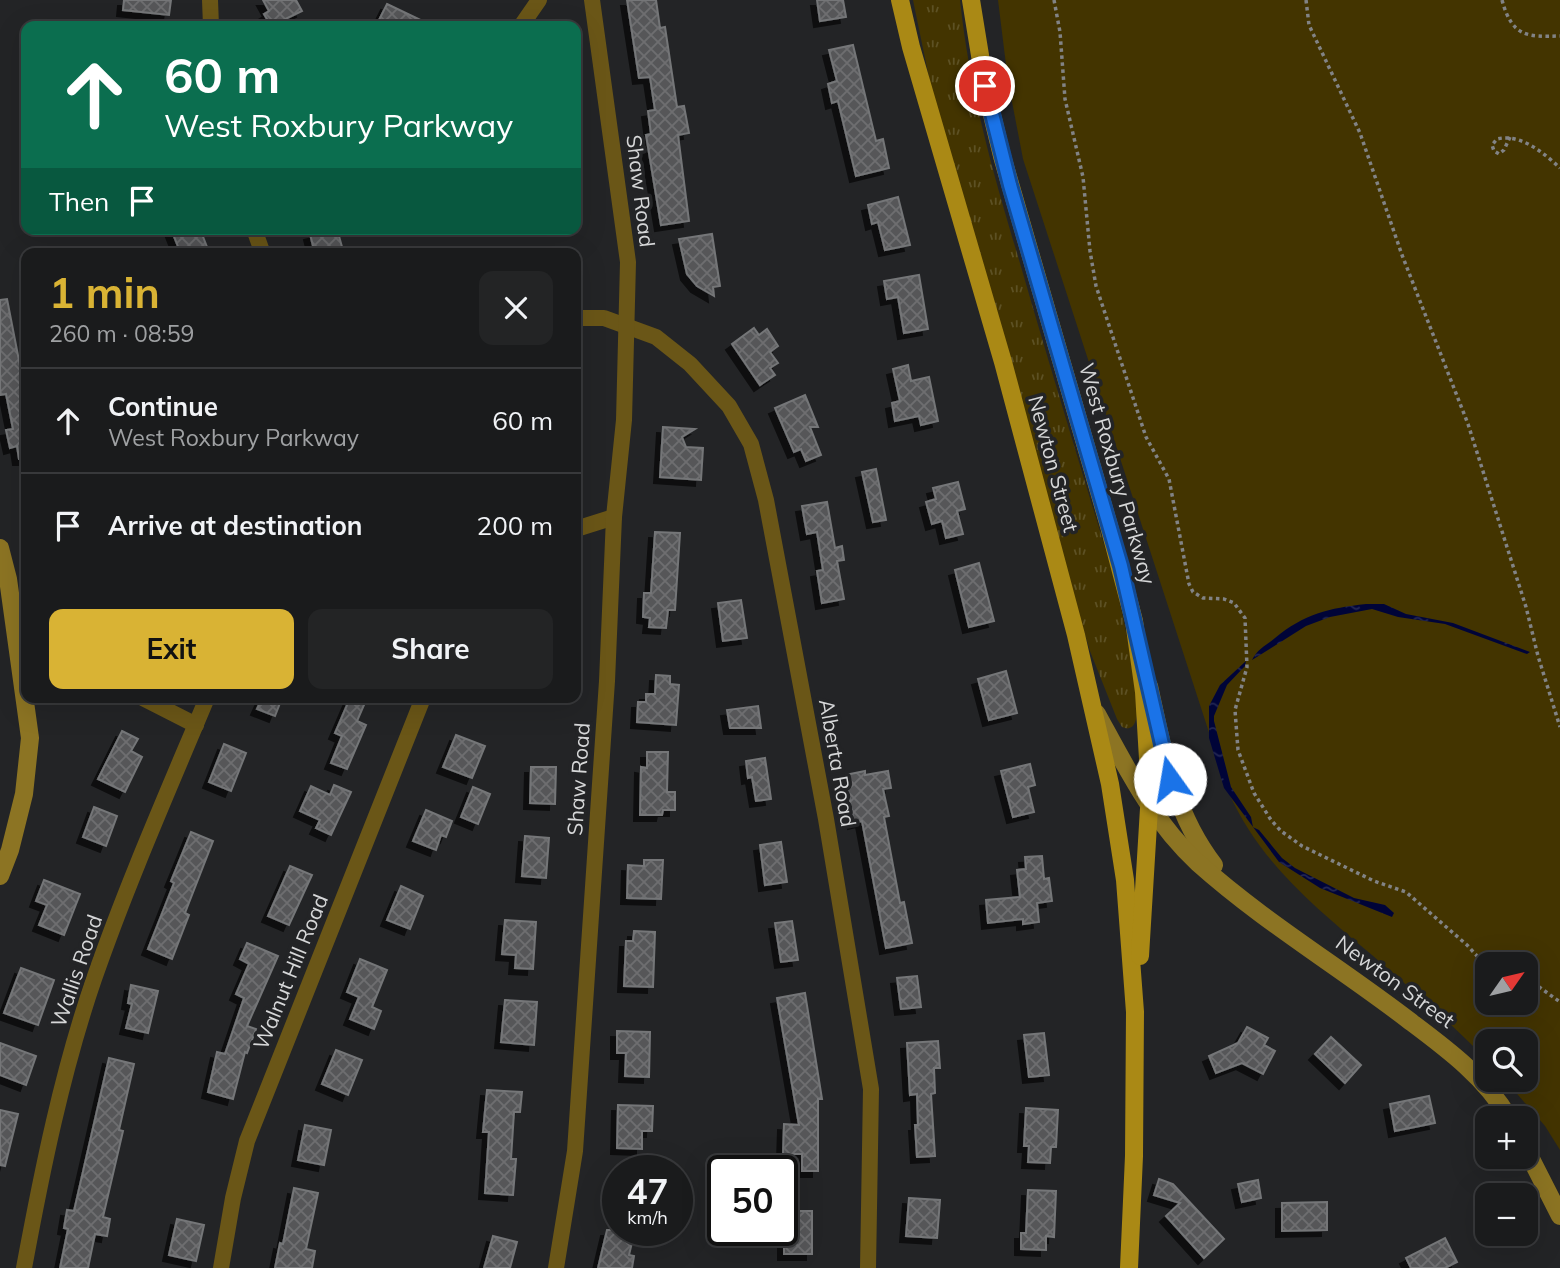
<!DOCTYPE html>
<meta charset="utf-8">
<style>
:root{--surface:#1a1b1c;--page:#232425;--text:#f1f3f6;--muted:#9fa1a3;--line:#38393b;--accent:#d9b334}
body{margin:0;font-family:Mulish,sans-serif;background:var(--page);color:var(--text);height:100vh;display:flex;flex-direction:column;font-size:26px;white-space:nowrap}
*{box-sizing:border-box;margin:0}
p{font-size:23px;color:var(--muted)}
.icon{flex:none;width:38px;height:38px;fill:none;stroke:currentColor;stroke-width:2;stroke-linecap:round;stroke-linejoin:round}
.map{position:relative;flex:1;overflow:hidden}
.panel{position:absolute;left:21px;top:248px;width:560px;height:455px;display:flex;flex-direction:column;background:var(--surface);border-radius:14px;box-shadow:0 7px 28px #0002,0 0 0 2px var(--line)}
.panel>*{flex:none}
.banner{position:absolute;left:21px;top:21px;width:560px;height:214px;border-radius:14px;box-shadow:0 7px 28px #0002,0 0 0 2px var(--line);background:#0b6e4f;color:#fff;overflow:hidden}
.needle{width:46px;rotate:56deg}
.tools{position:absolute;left:1475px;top:952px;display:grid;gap:14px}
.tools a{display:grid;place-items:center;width:63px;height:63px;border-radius:14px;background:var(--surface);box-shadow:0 7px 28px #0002,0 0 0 2px var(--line);font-size:35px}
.speed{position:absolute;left:602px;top:1155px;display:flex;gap:14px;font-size:35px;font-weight:700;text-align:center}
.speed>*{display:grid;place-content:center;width:91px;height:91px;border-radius:50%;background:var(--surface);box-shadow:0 7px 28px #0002,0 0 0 2px var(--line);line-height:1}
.speed small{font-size:18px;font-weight:400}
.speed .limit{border:4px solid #111;border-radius:10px;background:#fff;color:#111}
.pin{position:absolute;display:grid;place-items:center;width:60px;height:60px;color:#fff;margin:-30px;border:4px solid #fff;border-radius:50%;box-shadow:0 2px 7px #0007}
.me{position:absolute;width:77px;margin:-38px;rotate:347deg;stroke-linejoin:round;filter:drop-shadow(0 0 5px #0008)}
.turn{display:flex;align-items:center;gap:24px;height:147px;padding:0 28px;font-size:32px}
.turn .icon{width:91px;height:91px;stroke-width:2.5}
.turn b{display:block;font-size:49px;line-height:60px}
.then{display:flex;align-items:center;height:66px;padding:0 28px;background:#0003;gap:14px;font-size:26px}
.round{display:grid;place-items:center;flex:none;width:74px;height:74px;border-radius:14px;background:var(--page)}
.overview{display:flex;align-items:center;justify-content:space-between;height:119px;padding:0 28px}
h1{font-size:42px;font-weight:700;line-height:52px;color:var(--accent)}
.action{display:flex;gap:14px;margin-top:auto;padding:14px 28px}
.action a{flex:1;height:80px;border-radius:14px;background:var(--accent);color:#111;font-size:28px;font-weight:700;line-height:80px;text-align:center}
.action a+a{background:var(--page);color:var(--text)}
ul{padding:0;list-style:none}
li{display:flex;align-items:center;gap:21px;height:105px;padding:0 28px;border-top:2px solid var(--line)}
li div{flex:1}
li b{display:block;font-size:26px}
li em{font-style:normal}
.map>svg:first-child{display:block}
</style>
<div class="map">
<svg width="1560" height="1268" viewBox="0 0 1560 1268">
<defs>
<pattern id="park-tufts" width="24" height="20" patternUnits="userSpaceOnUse" patternTransform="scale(1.75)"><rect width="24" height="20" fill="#433400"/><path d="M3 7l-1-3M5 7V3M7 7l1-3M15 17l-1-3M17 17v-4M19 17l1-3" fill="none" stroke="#5d5124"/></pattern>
<pattern id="water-ripples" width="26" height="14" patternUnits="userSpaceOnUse" patternTransform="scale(1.75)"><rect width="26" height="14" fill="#000438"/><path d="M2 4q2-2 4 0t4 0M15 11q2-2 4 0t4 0" fill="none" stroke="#242854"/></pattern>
<pattern id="building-cross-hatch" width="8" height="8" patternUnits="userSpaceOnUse" patternTransform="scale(1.75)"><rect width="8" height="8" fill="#565759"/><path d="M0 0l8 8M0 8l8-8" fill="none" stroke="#6e6e70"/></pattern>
<filter id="shadow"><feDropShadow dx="-6" dy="6" stdDeviation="0" flood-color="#0009"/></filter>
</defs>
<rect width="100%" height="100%" fill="#232426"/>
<path fill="#433400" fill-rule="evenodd" d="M998,0h562v1150l-15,-24 -40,-46h21v-39h-38l-1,19c-36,-37 -76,-71 -115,-105 -58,-49 -113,-93 -144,-164l-205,-632 -15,-78zM1488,964h38v39h-38z"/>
<path fill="url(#park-tufts)" d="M913,0h47c9,87 32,170 57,253 21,73 43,146 65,219 18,60 39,122 48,184 2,13 19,83 -8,71l-5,-8 -27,-68 -12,-40 -147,-524z"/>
<g fill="url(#water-ripples)">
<path d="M1366,604h18l22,10 47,9 77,29 -3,2 -82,-30 -47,-7 -26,-8 -42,8 -24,9 -54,34c5,-11 15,-15 23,-22 29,-24 54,-30 91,-34z"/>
<polygon points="1246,661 1245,666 1227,685 1214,716 1214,721 1231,787 1251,817 1253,827 1259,830 1282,858 1295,868 1354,898 1385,905 1394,913 1392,917 1320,888 1279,862 1224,788 1209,738 1209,706 1220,685"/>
</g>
<g fill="url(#building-cross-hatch)" stroke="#747678" stroke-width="2" filter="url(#shadow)">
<polygon points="124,0 171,0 169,15 123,10"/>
<polygon points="263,0 296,0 302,11 271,26 264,14 269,11"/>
<polygon points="627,0 656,0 660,28 665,27 677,107 684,106 689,133 678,135 689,221 661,225 646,135 651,134 648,111 655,110 650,77 639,78"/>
<polygon points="817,0 843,0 846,17 820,21"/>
<polygon points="387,4 433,26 376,26"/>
<polygon points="853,45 876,141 883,139 889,168 856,176 838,101 832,103 828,84 837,81 829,50"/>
<polygon points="898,197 910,245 885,250 878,222 872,224 868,205"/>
<polygon points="171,229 200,229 207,247 203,249 205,254 181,254"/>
<polygon points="330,229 337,229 344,254 315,254 310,234"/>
<polygon points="712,234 720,286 713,287 714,296 697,286 687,274 679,239"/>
<polygon points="919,275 928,329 904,333 898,297 887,299 884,281"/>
<polygon points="7,299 22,376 26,375 26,459 19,459 17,446 10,448 6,430 13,429 6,394 0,395 0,300"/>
<polygon points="754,328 759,335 767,329 778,346 770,352 778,363 770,368 775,375 760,385 732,344"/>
<polygon points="908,365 911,381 929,377 938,421 921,425 919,416 895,421 892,403 900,401 893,369"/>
<polygon points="805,395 818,427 810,427 821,455 806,461 801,449 794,452 775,408"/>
<polygon points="663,427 695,429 682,437 686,447 703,448 701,480 660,477"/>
<polygon points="876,469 886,520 873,522 862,472"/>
<polygon points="958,482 965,509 957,511 963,534 946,538 942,521 932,524 926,502 936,499 933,488"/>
<polygon points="827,502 835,548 842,546 844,560 837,561 844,599 822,603 817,571 823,570 817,532 807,534 802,506"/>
<polygon points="655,532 680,533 675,610 668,610 666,628 649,627 650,618 643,617 644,593 651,593"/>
<polygon points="979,563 994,621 969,627 955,570"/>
<polygon points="741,600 747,638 723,641 718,603"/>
<polygon points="1006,671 1017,713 989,720 978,679"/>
<polygon points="656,675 670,676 670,684 679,685 676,725 637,722 638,702 646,702 646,694 655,694"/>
<polygon points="262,698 282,698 275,716 257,709"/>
<polygon points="350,698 367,698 357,721 366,725 347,769 331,763 342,736 335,733"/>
<polygon points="758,706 761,728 730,728 727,710"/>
<polygon points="122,731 138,739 131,751 142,757 125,792 98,779"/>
<polygon points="456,735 485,746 472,778 443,767"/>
<polygon points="224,744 246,753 231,791 209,782"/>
<polygon points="647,752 668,752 667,792 675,792 675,810 663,810 662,815 640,815 641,767 647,768"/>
<polygon points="765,758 771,799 756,801 752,777 748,778 746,761"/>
<polygon points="1030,764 1035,785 1028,787 1034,812 1013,817 1001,771"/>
<polygon points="531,767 556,767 555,804 530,803"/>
<polygon points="865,771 865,775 888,771 891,788 883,789 889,816 884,817 900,903 904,902 912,943 886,948 862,821 854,823 845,775"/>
<polygon points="334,785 351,792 331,835 316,828 320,820 300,811 311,786 330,795"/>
<polygon points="473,787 490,794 478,824 461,817"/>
<polygon points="94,807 117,816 106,846 83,837"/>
<polygon points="426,810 452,821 446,837 441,835 436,850 413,841"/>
<polygon points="191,832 213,841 185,913 189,915 172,959 148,949 174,883 171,881"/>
<polygon points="525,836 549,838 546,878 522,876"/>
<polygon points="781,842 787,882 765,885 760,845"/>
<polygon points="1042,856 1044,879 1049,878 1052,901 1037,903 1039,922 1023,924 1023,919 988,923 986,900 1020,897 1017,870 1026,869 1025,857"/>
<polygon points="644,860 663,860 661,899 627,898 628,865 644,866"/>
<polygon points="290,866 312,875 289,925 268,916"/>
<polygon points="44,880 80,894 64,935 39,925 47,905 36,901"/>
<polygon points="401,886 423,896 410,929 387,920"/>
<polygon points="505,920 536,922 533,969 515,968 516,955 502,954"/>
<polygon points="792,921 798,960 781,962 775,923"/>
<polygon points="634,931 655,932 653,987 624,986 626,941 633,941"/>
<polygon points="247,943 278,956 247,1026 256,1029 247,1053 245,1052 233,1099 208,1092 217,1052 225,1054 244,998 236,994 249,964 240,959"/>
<polygon points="360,959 387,970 372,1007 381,1011 374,1029 350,1019 359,997 347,992"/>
<polygon points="21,968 54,980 38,1025 4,1013"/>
<polygon points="917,976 921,1007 901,1009 897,978"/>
<polygon points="131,985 158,991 148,1033 126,1028 132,1004 128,1003"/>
<polygon points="805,993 822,1099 818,1099 818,1171 802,1171 802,1154 783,1154 784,1124 799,1125 777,998"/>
<polygon points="505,1000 537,1002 534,1045 501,1042"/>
<polygon points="1247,1027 1268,1038 1264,1045 1275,1051 1263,1074 1242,1063 1216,1073 1209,1056 1238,1043"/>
<polygon points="617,1031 650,1032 649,1077 625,1076 626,1053 617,1053"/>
<polygon points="1044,1033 1049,1075 1029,1077 1024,1035"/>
<polygon points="1331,1037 1361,1065 1345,1083 1315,1054"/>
<polygon points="938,1041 940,1068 934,1068 935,1093 931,1094 935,1156 917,1157 915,1125 918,1125 917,1094 910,1095 907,1043"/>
<polygon points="0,1043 36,1056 26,1085 0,1075"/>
<polygon points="336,1050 362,1060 348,1095 322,1084"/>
<polygon points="109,1058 134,1064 119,1130 123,1131 103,1217 110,1219 107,1236 95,1234 88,1268 60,1268 68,1229 64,1228 67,1210 74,1211"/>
<polygon points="487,1090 522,1092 520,1112 514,1112 511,1159 516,1159 513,1195 485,1193 489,1132 483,1132"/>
<polygon points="1429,1096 1435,1123 1395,1131 1390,1104"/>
<polygon points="618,1105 653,1106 652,1131 642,1131 642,1149 617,1148"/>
<polygon points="1026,1108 1058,1110 1056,1147 1051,1147 1050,1163 1028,1162 1029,1146 1024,1146"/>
<polygon points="0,1110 18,1114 5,1166 0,1165"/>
<polygon points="305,1125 331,1130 324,1165 298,1160"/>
<polygon points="1159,1179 1173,1184 1224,1239 1204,1258 1166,1216 1180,1203 1154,1195"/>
<polygon points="1258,1180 1261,1198 1242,1202 1238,1184"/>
<polygon points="294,1188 318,1193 306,1249 315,1251 312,1268 275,1268 280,1243 283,1244"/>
<polygon points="1028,1190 1056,1191 1054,1237 1046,1236 1046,1250 1021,1249 1021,1233 1026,1233"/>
<polygon points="909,1198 940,1200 937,1238 906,1236"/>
<polygon points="1327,1202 1327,1230 1282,1231 1282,1203"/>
<rect x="784" y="1211" width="28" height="43"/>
<polygon points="177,1219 204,1225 196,1261 169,1255"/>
<polygon points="607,1230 635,1230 629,1255 634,1256 632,1268 598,1268"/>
<polygon points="493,1236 517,1242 510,1268 484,1268"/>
<polygon points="1445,1238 1457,1262 1445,1268 1411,1268 1406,1258"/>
</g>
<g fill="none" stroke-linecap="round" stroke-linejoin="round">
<g stroke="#828385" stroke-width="3.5" stroke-dasharray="3.5 3.5" stroke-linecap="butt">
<polyline points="1054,0 1060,32 1065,99 1083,177 1090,251 1096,286 1146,437 1169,479 1189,584 1193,592 1203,598 1224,599 1234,603 1245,618 1247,667 1235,710 1238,750 1254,793 1271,820 1281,831 1302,846 1374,881 1406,892 1467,945 1488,968"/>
<polyline points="1306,0 1309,25 1360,133 1402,255 1468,424 1526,607 1538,656 1560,727"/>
<path d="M1502,0c10,37 25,37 58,36"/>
<path d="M1510,137l-6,13 -5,4 -5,-3 -2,-6 5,-6c23,-6 47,14 63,29"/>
<polyline points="1526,981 1535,984 1560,1002"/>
</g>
<g stroke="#6a5617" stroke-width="16">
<polyline points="210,0 211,26"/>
<polyline points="521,26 539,0"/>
<polyline points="254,229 263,254"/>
<polyline points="576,318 604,318 656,337 690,364 729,406 751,444 766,500 826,819 871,1089 868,1268"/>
<polyline points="576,529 614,517"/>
<polyline points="143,698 196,725"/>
<path d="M24,1268c18,-97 38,-196 70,-289 33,-95 74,-188 113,-281"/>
<polyline points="221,1268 233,1198 247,1141 423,698"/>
<polyline points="556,1268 575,1151 607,681 614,517 624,420 628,262 592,0"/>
</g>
<g stroke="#8c7423" stroke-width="18">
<polyline points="0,548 8,579 30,738 24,794 10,850 0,876"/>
<path d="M1149,686c14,64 24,126 65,179"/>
<path d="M1097,714c29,53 56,108 101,149 66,59 143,105 213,159 36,27 75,56 98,96"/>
<polyline points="1526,1149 1560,1216"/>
</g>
<g stroke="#aa8915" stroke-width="18">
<polyline points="900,0 911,47 1003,362 1076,635 1110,784 1125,880 1135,1012 1134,1156 1129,1268"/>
<polyline points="971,0 985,86 1002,156 1109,526 1134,621 1144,692 1150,792 1140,956"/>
</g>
</g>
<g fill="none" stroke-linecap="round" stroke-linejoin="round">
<g stroke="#114b97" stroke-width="18">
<polyline id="route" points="985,86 1010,185 1121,566 1170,779"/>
</g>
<use href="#route" stroke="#1a73e8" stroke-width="12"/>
</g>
<g text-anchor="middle" stroke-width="7" stroke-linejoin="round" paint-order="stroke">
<g font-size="21" fill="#d6d7d8" stroke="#232426">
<text transform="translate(640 191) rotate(83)" y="7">Shaw Road</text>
<text transform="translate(1053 464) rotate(75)" y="7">Newton Street</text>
<text transform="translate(1117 474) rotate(74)" y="7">West Roxbury Parkway</text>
<text transform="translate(837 763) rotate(80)" y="7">Alberta Road</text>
<text transform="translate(579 779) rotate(-86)" y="7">Shaw Road</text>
<text transform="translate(77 971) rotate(-71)" y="7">Wallis Road</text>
<text transform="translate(291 972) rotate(-68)" y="7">Walnut Hill Road</text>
<text transform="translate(1395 982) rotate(36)" y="7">Newton Street</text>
</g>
</g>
</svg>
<div class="tools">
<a><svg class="needle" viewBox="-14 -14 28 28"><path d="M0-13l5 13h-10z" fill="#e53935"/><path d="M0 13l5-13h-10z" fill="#9fa1a3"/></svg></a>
<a><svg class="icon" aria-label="search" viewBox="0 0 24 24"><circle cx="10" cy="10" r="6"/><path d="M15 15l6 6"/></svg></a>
<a>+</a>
<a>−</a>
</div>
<div class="speed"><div>47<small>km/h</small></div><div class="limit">50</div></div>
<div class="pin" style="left:985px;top:86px;background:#d93025"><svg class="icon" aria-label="arrive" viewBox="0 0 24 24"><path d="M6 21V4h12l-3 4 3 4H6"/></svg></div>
<svg class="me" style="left:1170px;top:779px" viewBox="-20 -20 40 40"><circle r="19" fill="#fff"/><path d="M0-13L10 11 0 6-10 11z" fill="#1a73e8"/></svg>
<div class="banner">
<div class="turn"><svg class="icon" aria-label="ahead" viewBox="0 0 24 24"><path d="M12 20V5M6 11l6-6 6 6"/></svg><div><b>60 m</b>West Roxbury Parkway</div></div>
<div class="then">Then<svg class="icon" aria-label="arrive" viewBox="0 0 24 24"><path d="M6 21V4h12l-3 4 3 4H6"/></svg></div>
</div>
<section class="panel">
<div class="overview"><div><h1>1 min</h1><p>260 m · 08:59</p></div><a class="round"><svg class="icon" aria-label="close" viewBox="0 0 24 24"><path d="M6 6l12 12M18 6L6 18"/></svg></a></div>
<ul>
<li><svg class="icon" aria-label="ahead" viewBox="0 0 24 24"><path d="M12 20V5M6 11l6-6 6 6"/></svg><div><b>Continue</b><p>West Roxbury Parkway</p></div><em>60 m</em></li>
<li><svg class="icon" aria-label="arrive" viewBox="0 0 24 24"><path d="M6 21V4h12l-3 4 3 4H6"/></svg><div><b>Arrive at destination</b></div><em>200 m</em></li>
</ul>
<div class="action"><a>Exit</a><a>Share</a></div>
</section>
</div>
